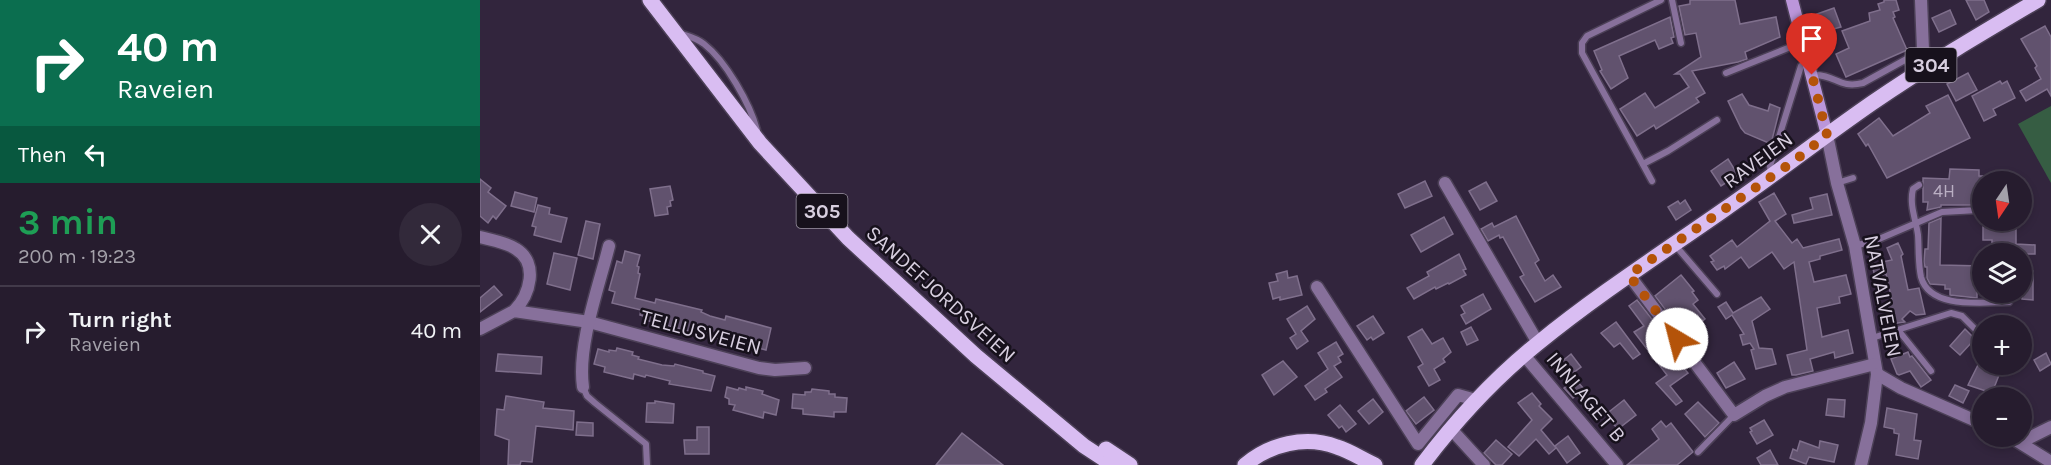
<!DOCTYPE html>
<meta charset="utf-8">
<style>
:root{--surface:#261c2e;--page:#32293a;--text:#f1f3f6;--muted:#a4a1aa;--line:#423a4a}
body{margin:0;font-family:Karla,sans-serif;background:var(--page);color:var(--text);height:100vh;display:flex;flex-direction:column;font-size:22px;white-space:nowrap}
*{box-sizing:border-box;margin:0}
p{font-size:20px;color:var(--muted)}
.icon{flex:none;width:33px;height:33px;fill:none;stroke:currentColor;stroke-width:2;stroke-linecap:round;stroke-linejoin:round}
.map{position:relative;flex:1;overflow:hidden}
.panel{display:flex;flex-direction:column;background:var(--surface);width:480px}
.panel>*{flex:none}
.banner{background:#0b6e4f;color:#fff;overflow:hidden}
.needle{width:39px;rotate:193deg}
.tools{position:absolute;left:1492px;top:171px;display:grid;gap:12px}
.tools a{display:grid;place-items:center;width:60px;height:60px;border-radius:50%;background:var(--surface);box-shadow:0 3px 9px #0003,0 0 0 2px var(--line);font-size:30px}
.pin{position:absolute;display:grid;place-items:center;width:51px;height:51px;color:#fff;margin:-62px -26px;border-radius:50% 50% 50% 0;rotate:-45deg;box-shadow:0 0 6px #0007}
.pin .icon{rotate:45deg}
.me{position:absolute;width:66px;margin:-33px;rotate:323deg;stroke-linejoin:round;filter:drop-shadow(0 0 4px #0008)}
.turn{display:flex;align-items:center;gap:21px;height:126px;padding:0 18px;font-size:27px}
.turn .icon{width:78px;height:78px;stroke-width:2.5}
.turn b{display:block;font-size:42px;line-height:51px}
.then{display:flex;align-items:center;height:57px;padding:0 18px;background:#0003;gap:12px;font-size:22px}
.round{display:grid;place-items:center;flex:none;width:63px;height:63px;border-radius:32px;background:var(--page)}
.head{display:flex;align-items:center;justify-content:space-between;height:102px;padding:0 18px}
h1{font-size:36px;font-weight:700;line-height:45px;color:#1e9e55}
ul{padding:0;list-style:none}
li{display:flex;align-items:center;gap:18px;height:90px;padding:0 18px;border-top:2px solid var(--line)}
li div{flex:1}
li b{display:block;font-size:22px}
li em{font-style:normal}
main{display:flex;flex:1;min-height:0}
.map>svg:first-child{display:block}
</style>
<main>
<section class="panel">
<div class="banner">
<div class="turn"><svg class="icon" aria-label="right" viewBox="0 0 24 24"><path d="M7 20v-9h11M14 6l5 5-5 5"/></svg><div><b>40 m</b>Raveien</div></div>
<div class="then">Then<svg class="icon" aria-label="left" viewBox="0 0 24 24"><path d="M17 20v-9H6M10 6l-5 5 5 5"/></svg></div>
</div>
<div class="head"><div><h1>3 min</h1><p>200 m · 19:23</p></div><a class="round"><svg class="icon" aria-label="close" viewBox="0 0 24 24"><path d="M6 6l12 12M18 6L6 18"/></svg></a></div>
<ul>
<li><svg class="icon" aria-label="right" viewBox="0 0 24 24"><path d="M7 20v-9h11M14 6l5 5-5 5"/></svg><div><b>Turn right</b><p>Raveien</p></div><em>40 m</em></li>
</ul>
</section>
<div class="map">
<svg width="1571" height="465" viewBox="0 0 1571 465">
<rect width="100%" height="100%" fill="#32253d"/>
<polygon fill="#365d43" points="1571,106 1571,183 1538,124"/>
<g fill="#61526e" stroke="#7f6f8c" stroke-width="1.5">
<polygon points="1210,0 1255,0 1260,24 1296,17 1300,37 1265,52 1267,59 1258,62 1212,71 1225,93 1216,98 1219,102 1176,129 1174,125 1157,136 1140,109 1165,93 1175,108 1209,87 1200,74 1195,74 1221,57 1216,33 1205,35 1199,6 1210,4"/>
<polygon points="1404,0 1416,0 1419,10 1413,12 1415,17 1413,18 1427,50 1366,77 1356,54 1369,48 1362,31 1390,21 1389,13 1400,10 1398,4 1404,2"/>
<polygon points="1486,0 1504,0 1509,12 1496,20"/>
<polygon points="1354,8 1361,27 1346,31 1345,27 1342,28 1337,14"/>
<polygon points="1470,10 1476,24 1459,32 1452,18"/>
<polygon points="1190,17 1194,37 1191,38 1193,43 1179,49 1175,40 1139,56 1148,78 1131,89 1120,71 1122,70 1114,51"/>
<polygon points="1565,26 1571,37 1571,96 1567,89 1546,101 1540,91 1561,79 1555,68 1557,66 1541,39"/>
<polygon points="1488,73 1497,90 1476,101 1467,84"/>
<polygon points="1520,81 1522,84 1527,81 1535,98 1513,109 1516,115 1504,121 1492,96"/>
<polygon points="1262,94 1269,105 1288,111 1290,104 1300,108 1291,144 1265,133 1261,128 1248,101"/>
<polygon points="1468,95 1490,138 1407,178 1388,144 1386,146 1378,134 1399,118 1413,136 1450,113 1446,106"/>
<polygon points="1248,159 1258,175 1241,186 1231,171"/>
<polygon points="1470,169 1499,170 1499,176 1503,176 1503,205 1461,205 1461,207 1447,210 1448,202 1443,202 1443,178 1469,179"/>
<polygon points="0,179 11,188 8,192 26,206 16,219 13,216 8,223 0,216"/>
<polygon points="945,181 952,196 925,208 918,194"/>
<polygon points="1006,182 1017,201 1000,210 989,191"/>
<polygon points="190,186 193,200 190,201 191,206 187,207 188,214 175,216 170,189"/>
<polygon points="35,192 57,198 54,212 31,206"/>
<polygon points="1294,193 1306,214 1295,221 1312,243 1317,239 1323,248 1359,239 1362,250 1340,256 1340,259 1329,262 1334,282 1366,275 1371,294 1359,297 1360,303 1337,308 1342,337 1368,330 1373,353 1355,358 1354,352 1330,359 1333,371 1316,375 1312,375 1307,355 1327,350 1314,262 1304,269 1292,252 1269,268 1261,257 1245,269 1244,266 1237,270 1231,262 1234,261 1230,256 1252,240 1257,247 1290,221 1279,202"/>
<polygon points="1347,194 1352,215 1314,223 1312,215 1333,209 1330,198"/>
<polygon points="1205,200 1211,210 1196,220 1188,207 1198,201 1200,204"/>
<polygon points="58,205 70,208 69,214 87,218 81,242 54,235 56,227 52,226"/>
<polygon points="1036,216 1059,260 1055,263 1065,281 1073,275 1081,287 1055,302 1040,277 1044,275 1023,237 1020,238 1019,235 1008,241 1001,229 1012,223 1014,227"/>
<polygon points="964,217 973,234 941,252 931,235"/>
<polygon points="1461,218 1460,265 1503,266 1503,292 1497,291 1497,298 1470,295 1470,289 1465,289 1465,285 1450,284 1447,278 1447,267 1445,267 1444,262 1445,249 1448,249 1449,223"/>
<polygon points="1510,220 1536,220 1536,244 1555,245 1555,254 1512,254 1512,240 1503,240 1503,227 1510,227"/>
<polygon points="106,221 120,224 113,259 98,255"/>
<polygon points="1418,243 1423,254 1421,256 1428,290 1439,288 1445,314 1436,315 1430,311 1422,319 1425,322 1411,324 1407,302 1412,301 1406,274 1395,277 1392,264 1412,260 1407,248"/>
<polygon points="145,251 160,255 157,266 159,267 158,273 160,274 155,298 175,303 176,299 222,310 221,312 230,316 245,320 246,316 291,328 286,350 165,320 166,317 160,315 161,310 132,303 135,292 129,290 137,261 142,263"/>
<polygon points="74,253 97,258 90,290 67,284"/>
<polygon points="979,254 986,269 983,270 986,275 969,284 968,283 956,289 955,287 934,299 927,288 949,276 947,272"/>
<polygon points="807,271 808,278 817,276 822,295 800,300 800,297 793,299 789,283 798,281 796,274"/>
<polygon points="1542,271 1553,271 1553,300 1542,299"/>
<polygon points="1201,275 1214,291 1212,292 1218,300 1213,304 1225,319 1214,328 1219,336 1210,342 1175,296"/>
<polygon points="14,286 22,295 0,312 0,298"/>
<polygon points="1003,294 1011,309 986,324 981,315 985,313 981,306"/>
<polygon points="1281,297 1290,309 1272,321 1279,348 1292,349 1296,364 1276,369 1271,350 1274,349 1270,343 1263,345 1260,335 1264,334 1252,315 1246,319 1238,307 1246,302 1253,313"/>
<polygon points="1157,300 1182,332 1177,336 1208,373 1190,386 1202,401 1196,405 1176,383 1187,375 1154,332 1164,326 1149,306"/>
<polygon points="827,306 835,319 821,331 828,341 817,349 810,338 816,334 807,319"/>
<polygon points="893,316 904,333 893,340 891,337 887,340 877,326"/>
<polygon points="1136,322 1160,354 1153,359 1140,343 1134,347 1121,333"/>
<polygon points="991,327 998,340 987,345 981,332"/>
<polygon points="942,329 952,344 963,338 971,352 963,359 965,362 954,369 960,380 949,386 938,367 943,364 928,337"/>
<polygon points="1485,329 1493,337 1493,341 1480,355 1470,346"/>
<polygon points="856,342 863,354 858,357 861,362 854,366 862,377 845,389 847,392 835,400 825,386 848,369 838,353"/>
<polygon points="137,348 153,352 152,355 159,357 158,359 182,365 194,366 195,364 223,371 223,373 235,376 231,391 189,384 190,381 166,375 165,377 154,374 153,379 124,372 125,367 114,364 118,349 129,352 129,350 136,351"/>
<polygon points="1428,352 1430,357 1432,356 1451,380 1441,387 1430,371 1419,375 1417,374 1411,359"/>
<polygon points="1566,353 1571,364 1560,371 1554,360"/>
<polygon points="18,354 62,357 61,374 16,371"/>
<polygon points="1091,354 1101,367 1086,378 1076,366"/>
<polygon points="803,361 817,377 794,395 782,375"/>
<polygon points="1500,361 1521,370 1512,393 1488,385"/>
<polygon points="1254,362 1265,379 1246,388 1237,373"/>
<polygon points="1095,379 1104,389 1093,398 1084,388"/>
<polygon points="1475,385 1489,391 1483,403 1469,396"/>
<polygon points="247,387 258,390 259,388 266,390 266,387 283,391 282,394 299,400 296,415 284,412 283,418 253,410 255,405 249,404 249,399 245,397"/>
<polygon points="332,389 349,391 349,394 355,394 355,397 367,398 366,412 354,412 354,417 323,414 323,409 312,408 313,394 325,395 325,392 331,392"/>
<polygon points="1052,393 1061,404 1059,406 1072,419 1061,430 1076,448 1069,454 1056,439 1039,456 1028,447 1052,420 1038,403"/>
<polygon points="26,396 64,402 63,408 94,411 93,430 56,426 52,462 41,461 40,465 28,465 29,440 15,435 17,409 24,410"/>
<polygon points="944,397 954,410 936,424 926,411"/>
<polygon points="893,399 903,412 889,424 878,411"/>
<polygon points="1348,399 1365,400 1364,417 1346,415"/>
<polygon points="1144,400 1156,415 1138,429 1125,415"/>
<polygon points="175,401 194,404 193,423 166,422 167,403 175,403"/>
<polygon points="1218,402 1239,423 1225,437 1205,414"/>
<polygon points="860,405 876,424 866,432 862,426 859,428 848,415"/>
<polygon points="1407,408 1437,414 1434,440 1441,441 1438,459 1416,455 1419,434 1414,433 1414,429 1404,427"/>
<polygon points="1284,420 1293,435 1277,444 1270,432 1272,431 1270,428"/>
<polygon points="1181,421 1186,427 1191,423 1213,452 1197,465 1147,465 1179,439 1172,429"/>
<polygon points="97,422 113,423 113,436 96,435"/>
<polygon points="217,427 229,427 229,454 205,454 204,440 217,440"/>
<polygon points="482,433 523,465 456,465"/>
<polygon points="1088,436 1100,453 1087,463 1075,446"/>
<polygon points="1016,440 1032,454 1022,465 1016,465 1004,453"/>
<polygon points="1320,441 1339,448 1340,441 1358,445 1354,462 1329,457 1326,464 1310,458 1313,449 1317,451"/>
<polygon points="1290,450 1298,465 1281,465 1277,458"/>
</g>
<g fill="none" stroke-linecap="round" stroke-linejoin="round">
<g stroke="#4c4057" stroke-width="9">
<g id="lane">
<polyline points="1192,0 1201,43"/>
<path d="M199,33c9,3 18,5 25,11 22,17 46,60 53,86"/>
<polyline points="1246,73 1323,42"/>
<path d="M1332,75c24,-1 26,14 51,8l60,-33"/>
<polyline points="1163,164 1188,151 1237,120"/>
<polyline points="1291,175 1290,166 1321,66 1328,61"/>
<polyline points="1172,181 1102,53 1102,43 1107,36 1181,0"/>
<polyline points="1357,183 1373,178"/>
<path d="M1439,185l-6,4c-4,16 3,31 5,46 1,14 0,28 3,42 9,33 62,25 88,25"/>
<polyline points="1195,245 1237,294"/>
<polyline points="1375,246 1399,239 1462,212 1498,210"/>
<polyline points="1419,331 1451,371"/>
<polyline points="1392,338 1471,313 1482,316 1503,337"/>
<polyline points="103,387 107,396 115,403 166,444 167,465"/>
<polyline points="1218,452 1254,415"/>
</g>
</g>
<g stroke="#4c4057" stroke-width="15">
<g id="street">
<polyline points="1441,0 1443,50 1450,65"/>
<polyline points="1347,135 1357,183 1375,246 1397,374 1391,423 1381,465"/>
<polyline points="965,183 1058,343"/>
<path d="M0,237c11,3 26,5 36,12 23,14 14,46 -2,62"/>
<polyline points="1149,275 1254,415 1285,396 1305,387 1395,364"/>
<polyline points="837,287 938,444 978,395 996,400"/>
<polyline points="0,329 34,311 109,322 279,368 295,370 325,368"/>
<polyline points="1044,355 1137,465"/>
<polyline points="1397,374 1421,388 1503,424"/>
<path d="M103,387c-6,-41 16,-101 26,-141"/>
<polyline points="971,429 1004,465"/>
<polyline points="1529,436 1571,462"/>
<polyline points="1541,442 1571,427"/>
</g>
</g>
<g stroke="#4c4057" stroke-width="15">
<polyline id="secondary" points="1312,0 1347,135"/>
</g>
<g stroke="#4c4057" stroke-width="18">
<g id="primary">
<polyline points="170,0 280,143 368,238 496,356 604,446 633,465"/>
<polyline points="626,449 650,465"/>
<path d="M765,465c25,-21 60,-30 92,-18 13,4 25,12 38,18"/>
<path d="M942,465c34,-45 72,-86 115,-121 60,-49 125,-91 188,-135 50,-35 98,-72 147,-106 54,-37 110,-70 166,-103"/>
</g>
</g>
<use href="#lane" stroke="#87709b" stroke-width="6"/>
<use href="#street" stroke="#87709b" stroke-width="12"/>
<use href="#secondary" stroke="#bb96da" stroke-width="12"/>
<use href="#primary" stroke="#d9bdf2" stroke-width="15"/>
</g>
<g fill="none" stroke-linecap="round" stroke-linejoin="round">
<polyline stroke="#b45309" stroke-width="10" stroke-dasharray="0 18" points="1197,339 1149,275 1314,161 1347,135 1332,75"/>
</g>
<g text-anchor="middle" stroke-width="5" stroke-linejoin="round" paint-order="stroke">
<g font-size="18" fill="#baafc3">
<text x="1464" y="197">4H</text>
</g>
<g fill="#17111c" stroke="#9d95a4" stroke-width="1.5">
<rect x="1425.5" y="48" width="51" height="34" rx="4.5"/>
<rect x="316.5" y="194" width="51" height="34" rx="4.5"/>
</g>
<g font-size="20" font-weight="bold" fill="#d7cedf">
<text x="1451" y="72">304</text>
<text x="342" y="218">305</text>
</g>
<g font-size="21" fill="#d7cedf" stroke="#17111c">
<text transform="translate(1278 160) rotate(-36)" y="7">RAVEIEN</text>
<text transform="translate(461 294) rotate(42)" y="7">SANDEFJORDSVEIEN</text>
<text transform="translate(1403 296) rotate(79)" y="7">NATVALVEIEN</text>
<text transform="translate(221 332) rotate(15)" y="7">TELLUSVEIEN</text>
<text transform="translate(1106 397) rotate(50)" y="7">INNLAGET B</text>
</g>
</g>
</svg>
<div class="tools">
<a><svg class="needle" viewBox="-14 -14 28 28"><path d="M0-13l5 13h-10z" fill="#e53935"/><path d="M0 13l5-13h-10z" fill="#a4a1aa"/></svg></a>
<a><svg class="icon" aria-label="layers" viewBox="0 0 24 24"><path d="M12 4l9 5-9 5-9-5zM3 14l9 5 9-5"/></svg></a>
<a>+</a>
<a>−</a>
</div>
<div class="pin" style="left:1332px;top:75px;background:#d93025"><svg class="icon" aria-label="arrive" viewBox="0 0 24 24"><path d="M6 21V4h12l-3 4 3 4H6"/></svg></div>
<svg class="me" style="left:1197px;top:339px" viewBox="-20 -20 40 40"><circle r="19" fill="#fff"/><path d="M0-13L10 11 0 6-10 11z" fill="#b45309"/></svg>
</div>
</main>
